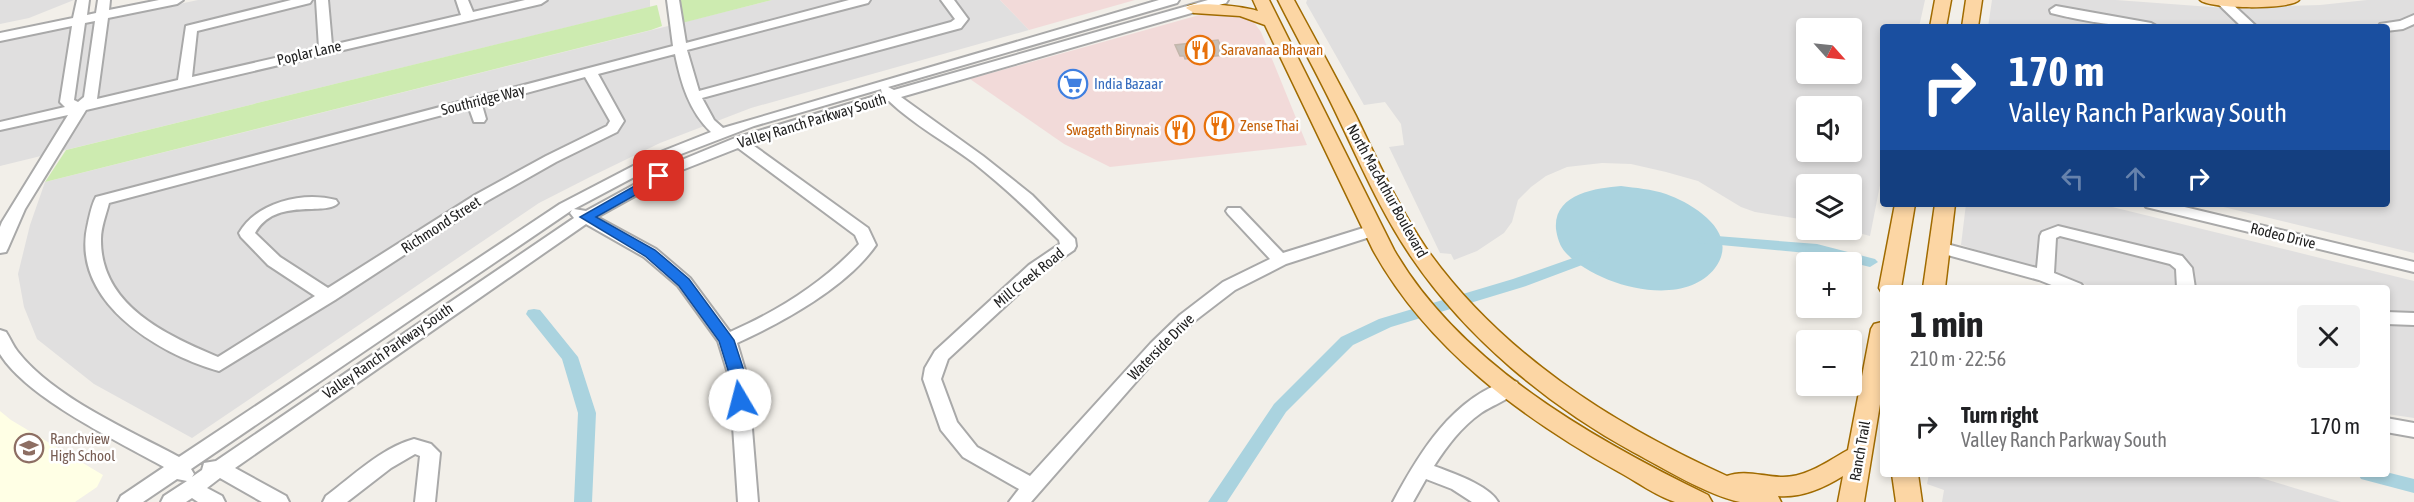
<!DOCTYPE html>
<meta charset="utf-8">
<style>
:root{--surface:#fff;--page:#f2f2f2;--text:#202124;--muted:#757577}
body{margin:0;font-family:"Asap Condensed",sans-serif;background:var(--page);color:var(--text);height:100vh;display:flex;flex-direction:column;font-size:22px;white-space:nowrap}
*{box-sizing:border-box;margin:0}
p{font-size:20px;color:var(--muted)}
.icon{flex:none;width:33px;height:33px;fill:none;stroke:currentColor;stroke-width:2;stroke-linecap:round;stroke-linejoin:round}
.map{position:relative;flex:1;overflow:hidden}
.drawer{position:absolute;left:1880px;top:285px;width:510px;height:192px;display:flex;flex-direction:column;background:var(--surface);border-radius:6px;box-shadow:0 3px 9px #0003}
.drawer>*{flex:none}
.guide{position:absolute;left:1880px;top:24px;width:510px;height:183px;border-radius:6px;box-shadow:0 3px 9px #0003;background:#1a4fa0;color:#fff;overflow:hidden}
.needle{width:39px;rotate:117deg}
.buttons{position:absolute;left:1796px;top:18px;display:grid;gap:12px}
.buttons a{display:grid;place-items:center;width:66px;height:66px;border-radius:6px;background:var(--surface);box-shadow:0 3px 9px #0003;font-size:30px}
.pin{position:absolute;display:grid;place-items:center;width:51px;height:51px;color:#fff;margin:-26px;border-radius:12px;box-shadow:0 3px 9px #0006}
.me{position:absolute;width:66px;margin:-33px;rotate:352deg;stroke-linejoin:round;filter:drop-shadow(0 0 4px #0008)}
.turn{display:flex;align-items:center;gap:21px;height:126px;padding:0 30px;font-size:27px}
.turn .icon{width:78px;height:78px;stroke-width:2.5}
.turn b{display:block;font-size:42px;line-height:51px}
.lanes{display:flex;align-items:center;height:57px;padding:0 30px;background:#0003;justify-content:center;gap:30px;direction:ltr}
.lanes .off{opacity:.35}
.round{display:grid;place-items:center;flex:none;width:63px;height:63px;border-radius:6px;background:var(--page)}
.overview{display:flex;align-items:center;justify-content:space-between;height:102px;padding:0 30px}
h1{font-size:36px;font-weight:700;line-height:45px}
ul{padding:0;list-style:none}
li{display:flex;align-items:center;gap:18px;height:78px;padding:0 30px}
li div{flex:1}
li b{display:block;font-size:22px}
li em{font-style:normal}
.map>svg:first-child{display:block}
</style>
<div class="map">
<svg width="2414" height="502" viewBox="0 0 2414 502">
<rect width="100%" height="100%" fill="#f2efe9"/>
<g fill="#e0dfdf" fill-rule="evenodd">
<polygon points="0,0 74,0 29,18 0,24"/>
<polygon points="198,0 650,0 650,7 0,166 0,42"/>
<polygon points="772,0 1000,0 1029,30 751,108 660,143 590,177 539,203 192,438 94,384 37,339 24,307 18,274 30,225 45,182"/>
<path d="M1307,0h618l-6,27h-37v148l-12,61 -23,-6h4v-46h-45v36l-51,-8 -14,-5 -43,-26 -32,-9 -35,-8 -29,-1 -35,4 -21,9 -15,11 -13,13 -6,22 -8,11 -27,18 -23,9 -3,-6 -11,-1 -51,-106 15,-2 -3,-21 -16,-22 -21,3 -58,-102zM1806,28h45v46h-45zM1851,106v46h-45v-46z"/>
<polygon points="1992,0 2116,0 2225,8 2320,5 2367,0 2414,0 2414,253 2211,204 2386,204 2386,27 1988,27"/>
<polygon points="1966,204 2100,204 2414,281 2414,418 2387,414 2386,288 2096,288 1961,245"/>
<polygon points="1929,474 2248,474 2341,502 1942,502 1944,490 1927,484"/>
</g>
<g fill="#f2dad9">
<polygon points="1000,0 1135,0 1029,30"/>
<polygon points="1203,14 1233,16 1253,21 1261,32 1307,145 1110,167 1064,144 970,79"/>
</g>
<polygon fill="#ffffe5" points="0,411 11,420 103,475 97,487 75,502 0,502"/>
<g fill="#cdebb0">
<polygon points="678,0 772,0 682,23"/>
<polygon points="657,5 662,26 651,30 45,182 66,150"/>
</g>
<path fill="#aad3df" d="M1621,186c15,2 30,3 45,8 28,10 75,39 49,74 -32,42 -118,18 -149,-15 -6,-6 -9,-16 -10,-24 -3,-35 40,-41 65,-43z"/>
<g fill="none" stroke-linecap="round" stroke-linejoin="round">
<g fill="#aad3df" fill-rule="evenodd">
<polygon points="1704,235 1817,244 1875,259 1878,262 1870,267 1817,254 1699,243 1697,240"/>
<polygon points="1593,251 1598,253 1601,256 1598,259 1523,287 1391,327 1353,345 1286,412 1227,502 1208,502 1274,404 1341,337 1379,319 1513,279"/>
<polygon points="534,309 540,310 578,357 596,413 592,502 574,502 578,413 562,359 526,314 528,310"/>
<polygon points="2386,472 2414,479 2414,493 2361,479 2358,474 2386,474"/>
</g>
</g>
<polygon fill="#c7bfb8" stroke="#c4b6ab" stroke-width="1.5" points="1218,40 1225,55 1185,59 1184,56 1180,56 1175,45"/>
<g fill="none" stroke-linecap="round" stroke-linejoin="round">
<g stroke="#a9a9a9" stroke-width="4">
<g id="minor">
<path d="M77,0h12l-2,15 9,-2 2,-13h12l-1,10 50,-10h24l-6,4 -69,14 -11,81 81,-19 8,-54 105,-26h21l-2,3 -113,28 -5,46 127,-29 -3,-48h12l4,45 129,-30 -5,-15h12l5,12 52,-12h22l-6,4 -455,106 -61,99 -17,39 -2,4 -6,1v-26l2,-5 66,-107 -68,15v-8l65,-15 -5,-5 12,-76 -72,15v-8l73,-15zM95,21l-11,76 -6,5 -4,-2 11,-77z"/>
<path d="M667,0h12l7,43 163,-43h21l-2,3 -181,47 12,41 252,-69 4,-3 -14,-19h13l14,19 -7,9 -259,70 12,22 9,8 436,-128h20l-2,3 -289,84 6,3 314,-90h20l-2,3 -325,94 82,59 49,39 43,44 1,7 -2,4 -33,23 -93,86 -7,20 16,43 20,25 53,29 121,-133 29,-28 43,-33 47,-23 -42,-45 -2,-3 2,-3h12l43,45 90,-28 8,5 -2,4 -93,30 -51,26 -43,33 -29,28 -132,151h-22l10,-13 -56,-32 -22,-27 -18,-51 2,-11 10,-17 94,-86 31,-21 -1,-4c-27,-27 -55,-53 -85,-77 -28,-21 -60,-38 -85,-62l-139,42 118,85 8,17c-29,42 -93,77 -139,98l11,37 10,122h-20l-8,-122 -12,-39 -40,-55 -34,-29 -58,-33 -351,244 51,28 3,6h-27l-42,-24 -13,10 15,8 3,6h-27l-6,-4 -6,4h-25l3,-6 23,-15 -10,-2 -34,23h-25l3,-6 43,-29c-45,-25 -137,-69 -164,-113v-24l6,2c4,6 7,14 12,20 35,45 111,78 161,105l381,-253 98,-51 53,-21c-22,-21 -30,-49 -36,-78l-77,20 26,47 -7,11 -61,30 -69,39 -152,99 -116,71c-63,-18 -150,-71 -131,-148 2,-9 4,-19 8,-26l577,-151zM585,77l25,44 -3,5 -61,30 -71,39 -147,93 -48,-31 -25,-24c21,-37 71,-16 83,-30l-2,-3c-34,-9 -80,3 -97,33l2,4 27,28 47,31 -97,61c-52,-22 -118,-52 -117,-118 0,-12 5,-24 8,-36l360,-95 5,14h10l2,-3 -4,-14zM881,89l1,5 -147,44 -63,26 -86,47 -12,-2 94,-50 86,-33zM738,148l117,87 4,9c-35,38 -81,67 -129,88l-40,-54 -34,-29 -59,-32 85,-47zM572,210l-2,3 4,5 -358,243 -12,2 -2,7 -10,7 2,-3 -3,-5z"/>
<polygon points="2214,0 2228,0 2257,27 2242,27"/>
<path d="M2056,6l95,17 7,4c-37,0 -71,-5 -107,-14l-1,-3z"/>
<polygon points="2414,15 2414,24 2403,29 2386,31 2386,27 2378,27 2380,24 2400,21"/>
<polygon points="2144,204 2172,204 2414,262 2414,272 2146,207"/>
<polygon points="2058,226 2182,256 2192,268 2195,288 2177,288 2176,269 2170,264 2060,236 2056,238 2054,273 2081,284 2084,288 2059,288 2039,280 1933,251 1931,247 1933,243 1939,242 2037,268 2040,236 2042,232"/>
<polygon points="2386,312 2414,313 2414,325 2386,324"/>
<path d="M1510,380l7,2 2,5c-6,12 -27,18 -38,26 -20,14 -34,33 -47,53 18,7 55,19 64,36h-26l-20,-13 -26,-10 -13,23h-20c26,-49 60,-105 117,-122z"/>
<polygon points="2386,418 2414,423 2414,437 2386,432"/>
<path d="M414,439l17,5 9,9 -5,49h-20l5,-46 -5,-2 -24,14 -44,34h-24l3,-6c27,-20 55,-48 88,-57z"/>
</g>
</g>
<g stroke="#a06b00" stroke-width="3">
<g id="major">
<path d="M1253,0h16l125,250c66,114 199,189 314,245l4,7c-11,0 -26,0 -37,0 -19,-6 -39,-21 -56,-30 -97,-54 -192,-124 -246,-222l-108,-225 -25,-9 -46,-3 -8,-5c9,-8 59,-1 72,3z"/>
<path d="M1278,0h16c21,39 42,77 62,116 22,45 42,91 70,132 74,105 186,176 301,228 17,-7 38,1 56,1 24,0 45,-16 65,-27l23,-121 3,-5 8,-2v70l-18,110h-26l5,-26c-19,12 -42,22 -65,20l3,6c-13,0 -29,0 -41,0 -33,-7 -77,-34 -107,-50 -85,-47 -166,-113 -221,-194 -31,-45 -52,-95 -76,-145 -18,-38 -39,-75 -58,-113z"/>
<polygon points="1935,0 1951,0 1946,27 1930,27"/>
<polygon points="1966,0 1982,0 1978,27 1962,27"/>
<path d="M2200,0h99c-8,10 -91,9 -99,0z"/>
<polygon points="1895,204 1915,204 1901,288 1882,288 1882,293 1879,288"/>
<polygon points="1935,204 1955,204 1945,288 1923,288"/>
<polygon points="1892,474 1918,474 1922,502 1896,502"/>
</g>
</g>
<use href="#minor" fill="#fff" fill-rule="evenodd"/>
<use href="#major" fill="#fcd6a4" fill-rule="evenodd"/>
</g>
<polygon fill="#1a73e8" stroke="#114b97" stroke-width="1.5" points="659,172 664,174 666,176 664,179 596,217 655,250 689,279 734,340 747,380 748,400 746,404 735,404 731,380 719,341 679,286 645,256 580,217"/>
<defs>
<g id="restaurant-ring" transform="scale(1.5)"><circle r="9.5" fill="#fff" stroke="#e8710a" stroke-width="1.5"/><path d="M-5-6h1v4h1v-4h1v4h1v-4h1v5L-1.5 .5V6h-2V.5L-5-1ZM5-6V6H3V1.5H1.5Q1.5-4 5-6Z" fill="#e8710a"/></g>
<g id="supermarket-ring" transform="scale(1.5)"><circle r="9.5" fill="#fff" stroke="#3f7fe0" stroke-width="1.5"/><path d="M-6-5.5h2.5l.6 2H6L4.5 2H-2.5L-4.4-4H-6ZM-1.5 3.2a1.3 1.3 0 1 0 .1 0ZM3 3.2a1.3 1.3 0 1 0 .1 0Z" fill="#3f7fe0"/></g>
<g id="school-ring" transform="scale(1.5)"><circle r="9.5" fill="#fff" stroke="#8d6e63" stroke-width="1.5"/><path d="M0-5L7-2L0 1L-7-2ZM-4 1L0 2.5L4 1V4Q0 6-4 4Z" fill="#8d6e63"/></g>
</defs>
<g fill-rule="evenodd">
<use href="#restaurant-ring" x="1200" y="50"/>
<use href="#supermarket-ring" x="1073" y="84"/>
<use href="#restaurant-ring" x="1219" y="126"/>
<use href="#restaurant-ring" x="1180" y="130"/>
<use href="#school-ring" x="29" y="448"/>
</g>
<g text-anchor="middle" stroke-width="5" stroke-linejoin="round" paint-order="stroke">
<g font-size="15" fill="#c56008" stroke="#fff" text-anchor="start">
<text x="1221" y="55">Saravanaa Bhavan</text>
<text x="1240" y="131">Zense Thai</text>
<text x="1159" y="135" text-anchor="end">Swagath Birynais</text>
</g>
<g font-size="15" fill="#222" stroke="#fff">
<text transform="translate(309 53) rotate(-13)" y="5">Poplar Lane</text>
<text transform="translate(483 100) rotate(-14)" y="5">Southridge Way</text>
<text transform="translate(812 121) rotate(-17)" y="5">Valley Ranch Parkway South</text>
<text transform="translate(1387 191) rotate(61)" y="5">North MacArthur Boulevard</text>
<text transform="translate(441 225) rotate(-33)" y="5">Richmond Street</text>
<text transform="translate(2283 236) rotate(14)" y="5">Rodeo Drive</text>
<text transform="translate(1029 278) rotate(-39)" y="5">Mill Creek Road</text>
<text transform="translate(1161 347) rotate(-45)" y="5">Waterside Drive</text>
<text transform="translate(388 351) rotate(-35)" y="5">Valley Ranch Parkway South</text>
<text transform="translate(1860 451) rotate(-80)" y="5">Ranch Trail</text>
</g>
<g font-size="15" fill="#366cbe" stroke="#fff" text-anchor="start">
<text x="1094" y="89">India Bazaar</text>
</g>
<g font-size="15" fill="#785e54" stroke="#fff" text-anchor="start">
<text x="50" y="444">Ranchview<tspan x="50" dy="17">High School</tspan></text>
</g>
</g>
</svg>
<div class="buttons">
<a><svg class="needle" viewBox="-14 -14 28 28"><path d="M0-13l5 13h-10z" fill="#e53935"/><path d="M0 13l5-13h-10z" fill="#757577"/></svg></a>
<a><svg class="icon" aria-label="sound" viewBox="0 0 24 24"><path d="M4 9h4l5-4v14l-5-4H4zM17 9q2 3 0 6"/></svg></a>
<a><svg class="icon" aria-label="layers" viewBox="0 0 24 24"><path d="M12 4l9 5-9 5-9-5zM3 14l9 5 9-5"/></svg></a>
<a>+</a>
<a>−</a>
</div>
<div class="pin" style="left:659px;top:176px;background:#d93025"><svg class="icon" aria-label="arrive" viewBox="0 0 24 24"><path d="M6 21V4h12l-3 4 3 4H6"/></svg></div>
<svg class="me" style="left:740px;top:400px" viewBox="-20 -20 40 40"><circle r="19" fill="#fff"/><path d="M0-13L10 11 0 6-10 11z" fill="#1a73e8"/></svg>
<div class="guide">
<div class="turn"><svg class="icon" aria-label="right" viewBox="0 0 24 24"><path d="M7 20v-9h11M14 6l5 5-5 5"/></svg><div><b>170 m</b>Valley Ranch Parkway South</div></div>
<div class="lanes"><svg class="icon off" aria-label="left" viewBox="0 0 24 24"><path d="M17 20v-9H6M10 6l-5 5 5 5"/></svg><svg class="icon off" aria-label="ahead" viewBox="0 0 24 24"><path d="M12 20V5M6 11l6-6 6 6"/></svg><svg class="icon" aria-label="right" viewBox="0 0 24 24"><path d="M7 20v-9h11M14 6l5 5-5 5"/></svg></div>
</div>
<section class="drawer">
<div class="overview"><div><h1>1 min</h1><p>210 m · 22:56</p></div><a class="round"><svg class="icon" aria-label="close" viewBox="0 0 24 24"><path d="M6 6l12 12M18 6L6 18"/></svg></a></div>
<ul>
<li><svg class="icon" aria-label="right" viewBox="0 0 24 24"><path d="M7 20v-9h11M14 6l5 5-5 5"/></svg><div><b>Turn right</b><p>Valley Ranch Parkway South</p></div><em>170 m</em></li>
</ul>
</section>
</div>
